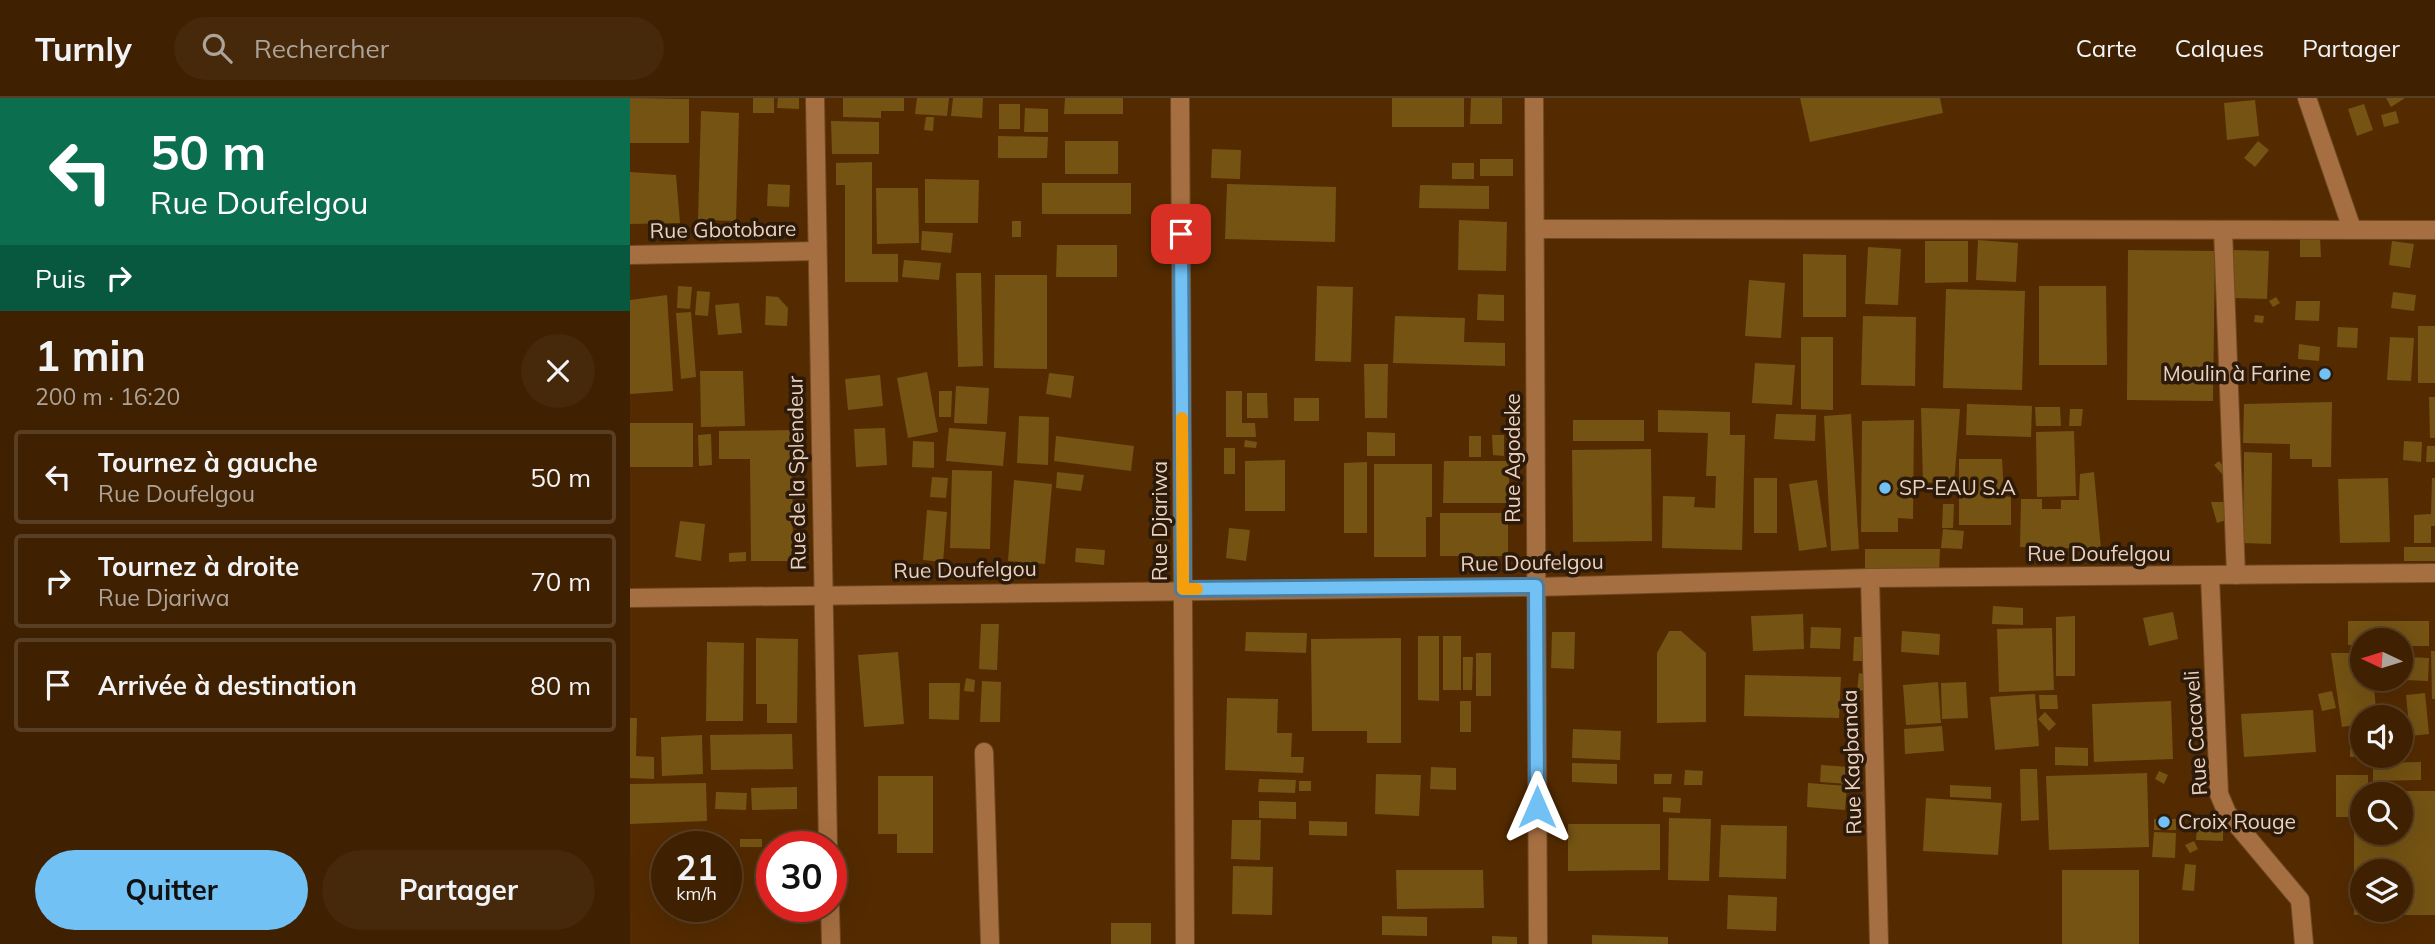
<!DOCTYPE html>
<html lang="fr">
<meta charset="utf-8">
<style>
:root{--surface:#3f2001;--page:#46280b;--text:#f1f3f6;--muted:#ada399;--line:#583e23;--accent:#72c1f5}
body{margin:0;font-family:Mulish,sans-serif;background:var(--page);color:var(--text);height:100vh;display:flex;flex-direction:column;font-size:26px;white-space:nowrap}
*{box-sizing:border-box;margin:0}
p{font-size:23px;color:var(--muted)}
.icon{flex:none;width:38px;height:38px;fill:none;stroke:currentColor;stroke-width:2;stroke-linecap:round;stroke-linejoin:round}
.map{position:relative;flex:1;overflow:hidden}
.sheet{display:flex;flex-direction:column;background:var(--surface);width:630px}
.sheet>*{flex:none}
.banner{background:#0b6e4f;color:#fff;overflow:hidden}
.needle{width:46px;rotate:274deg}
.controls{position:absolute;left:1720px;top:530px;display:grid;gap:14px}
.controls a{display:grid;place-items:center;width:63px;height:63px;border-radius:50%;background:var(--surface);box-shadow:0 7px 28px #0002,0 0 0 2px var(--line);font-size:35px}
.speed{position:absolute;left:21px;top:733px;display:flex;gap:14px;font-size:35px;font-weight:700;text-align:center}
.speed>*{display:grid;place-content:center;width:91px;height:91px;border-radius:50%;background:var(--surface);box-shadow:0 7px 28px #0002,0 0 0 2px var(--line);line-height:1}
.speed small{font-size:18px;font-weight:400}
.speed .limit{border:10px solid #d22;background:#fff;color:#111}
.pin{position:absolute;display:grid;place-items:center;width:60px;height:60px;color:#fff;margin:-30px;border-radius:14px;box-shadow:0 4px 10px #0006}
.me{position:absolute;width:77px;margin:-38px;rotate:0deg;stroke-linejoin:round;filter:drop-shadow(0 0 5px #0008)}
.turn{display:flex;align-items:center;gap:24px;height:147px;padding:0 35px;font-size:32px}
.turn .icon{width:91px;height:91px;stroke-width:2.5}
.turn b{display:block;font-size:49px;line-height:60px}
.then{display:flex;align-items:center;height:66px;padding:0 35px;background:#0003;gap:14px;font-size:26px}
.round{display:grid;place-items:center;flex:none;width:74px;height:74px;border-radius:37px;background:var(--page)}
.headline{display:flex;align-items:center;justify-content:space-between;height:119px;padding:0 35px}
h1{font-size:42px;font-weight:700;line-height:52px}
.button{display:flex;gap:14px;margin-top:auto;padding:14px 35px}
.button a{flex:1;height:80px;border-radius:42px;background:var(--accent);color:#111;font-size:28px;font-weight:700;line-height:80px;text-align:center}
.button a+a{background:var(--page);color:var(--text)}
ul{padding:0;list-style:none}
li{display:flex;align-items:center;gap:21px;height:94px;margin:0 14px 10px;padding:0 21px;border:4px solid var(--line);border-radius:7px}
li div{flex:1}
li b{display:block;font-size:26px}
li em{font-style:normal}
header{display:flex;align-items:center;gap:42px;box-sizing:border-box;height:98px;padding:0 35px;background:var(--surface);border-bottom:2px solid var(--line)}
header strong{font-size:33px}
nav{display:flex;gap:38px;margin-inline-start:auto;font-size:24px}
.search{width:490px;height:63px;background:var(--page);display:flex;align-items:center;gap:18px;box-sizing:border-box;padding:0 24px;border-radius:38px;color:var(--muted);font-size:26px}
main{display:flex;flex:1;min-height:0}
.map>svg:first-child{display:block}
</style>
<header>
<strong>Turnly</strong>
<div class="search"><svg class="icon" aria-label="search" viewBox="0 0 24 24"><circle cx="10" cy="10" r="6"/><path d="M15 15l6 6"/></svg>Rechercher</div>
<nav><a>Carte</a><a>Calques</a><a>Partager</a></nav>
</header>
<main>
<section class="sheet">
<div class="banner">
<div class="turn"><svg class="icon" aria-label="left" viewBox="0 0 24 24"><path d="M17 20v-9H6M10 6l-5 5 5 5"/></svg><div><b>50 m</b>Rue Doufelgou</div></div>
<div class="then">Puis<svg class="icon" aria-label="right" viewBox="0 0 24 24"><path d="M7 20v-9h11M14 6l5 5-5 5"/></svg></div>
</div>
<div class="headline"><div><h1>1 min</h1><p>200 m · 16:20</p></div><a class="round"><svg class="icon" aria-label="close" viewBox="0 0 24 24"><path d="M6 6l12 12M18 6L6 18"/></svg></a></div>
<ul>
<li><svg class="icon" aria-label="left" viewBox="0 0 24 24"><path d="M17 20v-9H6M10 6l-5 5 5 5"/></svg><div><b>Tournez à gauche</b><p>Rue Doufelgou</p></div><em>50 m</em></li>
<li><svg class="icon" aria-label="right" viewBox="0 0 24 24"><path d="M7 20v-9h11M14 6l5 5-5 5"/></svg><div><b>Tournez à droite</b><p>Rue Djariwa</p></div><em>70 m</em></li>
<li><svg class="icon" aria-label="arrive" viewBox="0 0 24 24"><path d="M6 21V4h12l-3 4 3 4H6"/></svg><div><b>Arrivée à destination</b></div><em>80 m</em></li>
</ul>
<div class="button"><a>Quitter</a><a>Partager</a></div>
</section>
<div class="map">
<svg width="1805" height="846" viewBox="0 0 1805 846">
<rect width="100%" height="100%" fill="#542b01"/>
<g fill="#745313" fill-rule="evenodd">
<polygon points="0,0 59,1 59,45 0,45"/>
<rect x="123" y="0" width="21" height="15"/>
<polygon points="148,0 169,0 169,11 147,10"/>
<polygon points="213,0 274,0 274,13 251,13 251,20 213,19"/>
<polygon points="287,0 319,0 317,18 285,16"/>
<polygon points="323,0 353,0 352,20 321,18"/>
<polygon points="435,0 493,0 493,16 434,16"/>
<rect x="762" y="0" width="72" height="29"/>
<polygon points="841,0 872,0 872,26 840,26"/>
<polygon points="1170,0 1310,0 1313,15 1180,44"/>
<polygon points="1756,0 1775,0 1761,9"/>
<polygon points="1625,2 1629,38 1597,42 1594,5"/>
<rect x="369" y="6" width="21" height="25"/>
<polygon points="1734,6 1743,32 1727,38 1718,11"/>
<polygon points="395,10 418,11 418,34 394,34"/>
<polygon points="71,13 109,15 106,123 68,122"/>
<polygon points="1766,13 1769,25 1754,29 1751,17"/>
<polygon points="296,19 304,19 303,33 294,32"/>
<polygon points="201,23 249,24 249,56 202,56"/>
<polygon points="368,38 418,39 417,60 368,60"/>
<rect x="435" y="43" width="53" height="33"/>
<polygon points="1628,43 1639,52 1625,69 1614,60"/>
<polygon points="582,51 611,52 610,81 581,80"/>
<rect x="850" y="61" width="33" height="17"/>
<polygon points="242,64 242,156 268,156 268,184 215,184 215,87 206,87 206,65"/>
<rect x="822" y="65" width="22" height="16"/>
<polygon points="0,74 46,77 50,125 0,126"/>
<polygon points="295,81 349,82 348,125 295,125"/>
<rect x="412" y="85" width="89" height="31"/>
<polygon points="138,86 160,87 159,109 137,108"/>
<polygon points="597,86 706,89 705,144 595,141"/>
<polygon points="790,87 859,88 859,111 789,110"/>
<polygon points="246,90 288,90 289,145 247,146"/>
<polygon points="829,122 877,124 876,173 828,172"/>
<rect x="382" y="123" width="9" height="16"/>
<polygon points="292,133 323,135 321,155 291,152"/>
<polygon points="1670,139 1690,139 1691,159 1670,159"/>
<polygon points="1348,142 1388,145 1386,184 1346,182"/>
<polygon points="1295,143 1338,143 1338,184 1295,185"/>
<polygon points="1762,143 1784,146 1780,170 1759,167"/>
<polygon points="427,147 487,147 487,179 426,179"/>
<polygon points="1238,149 1271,151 1268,207 1235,206"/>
<polygon points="1498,152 1585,153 1583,303 1497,302"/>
<polygon points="1603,152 1639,153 1637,201 1602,200"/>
<polygon points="1173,156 1216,157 1216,219 1173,219"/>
<polygon points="274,162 311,165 309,182 272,179"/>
<polygon points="326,175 351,175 353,268 328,269"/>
<polygon points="365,177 417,177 417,271 364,270"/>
<polygon points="1119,182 1155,185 1151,240 1115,238"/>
<polygon points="48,188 62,189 60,211 47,210"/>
<polygon points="687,188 723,189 721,264 685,263"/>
<polygon points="1409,188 1476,188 1477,267 1409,267"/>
<polygon points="1316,191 1395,193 1392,292 1313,290"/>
<polygon points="67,193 80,194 78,218 65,217"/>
<polygon points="1763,194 1786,197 1784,213 1761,210"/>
<polygon points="848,196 874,197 874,223 847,222"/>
<polygon points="37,197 43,293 0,296 0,202"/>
<polygon points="136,198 148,199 158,210 157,228 135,227"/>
<polygon points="1646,199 1650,205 1643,209 1639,203"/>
<polygon points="1666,203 1690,203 1689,223 1665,222"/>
<polygon points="109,205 112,235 88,237 85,207"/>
<polygon points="61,214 66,279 51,281 46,215"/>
<polygon points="1625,217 1634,218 1633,225 1624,224"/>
<polygon points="765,218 835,220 834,244 875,245 875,268 763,265"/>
<polygon points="1233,218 1286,219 1285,288 1231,287"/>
<rect x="1788" y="228" width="17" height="57"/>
<polygon points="1708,229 1728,230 1727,250 1707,249"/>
<polygon points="1171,239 1203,239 1203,312 1171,311"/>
<polygon points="1760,239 1784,240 1781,283 1757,282"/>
<polygon points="1669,246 1690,249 1689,263 1668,261"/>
<polygon points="1125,265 1165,267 1162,307 1122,305"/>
<polygon points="734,266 758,266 757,320 735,320"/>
<polygon points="70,273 113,273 115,328 71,329"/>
<polygon points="297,274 308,334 278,340 267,280"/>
<polygon points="419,275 444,278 441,300 416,296"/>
<polygon points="250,277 253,308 218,312 215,281"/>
<polygon points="326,288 359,290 357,326 324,325"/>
<polygon points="309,293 322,293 321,319 309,319"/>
<polygon points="596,293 612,293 612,325 625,325 626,339 596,339"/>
<polygon points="617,295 637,295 638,320 617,320"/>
<polygon points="1799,299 1805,299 1805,340 1800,340"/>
<rect x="664" y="300" width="25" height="23"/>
<polygon points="1702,304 1701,369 1682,369 1682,361 1660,361 1660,346 1613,345 1614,306"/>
<polygon points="1337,306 1402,308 1401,339 1336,337"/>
<polygon points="1405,309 1430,309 1431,328 1406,328"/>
<polygon points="1291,310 1330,311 1324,386 1293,384"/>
<polygon points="1440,311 1453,311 1451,328 1439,328"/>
<polygon points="1028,312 1100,314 1100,337 1115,337 1112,452 1032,450 1033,398 1065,399 1064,409 1085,410 1086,378 1076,378 1078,335 1028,334"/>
<polygon points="1146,316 1186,317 1185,343 1144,341"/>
<polygon points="1221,316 1229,451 1201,453 1194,318"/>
<polygon points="389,318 419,319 418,367 387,365"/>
<rect x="943" y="322" width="71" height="21"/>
<polygon points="1284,322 1283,421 1268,420 1268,434 1231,434 1232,323"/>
<rect x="0" y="325" width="63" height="44"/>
<polygon points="255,330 257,367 226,369 224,331"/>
<polygon points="319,330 376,334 373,368 316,363"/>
<polygon points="162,332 163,463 121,463 120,361 89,361 89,333"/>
<polygon points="1444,333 1446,398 1407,399 1406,334"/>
<polygon points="737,334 765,335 765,358 737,358"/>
<polygon points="81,336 82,367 69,368 68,337"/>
<polygon points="862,337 874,337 874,358 863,357"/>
<polygon points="426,338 504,348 501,373 424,363"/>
<rect x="839" y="338" width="12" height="21"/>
<polygon points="615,342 627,344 626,350 614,349"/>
<polygon points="283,343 304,344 304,370 282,369"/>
<polygon points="1774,343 1792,344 1791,364 1773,362"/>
<polygon points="1797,348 1805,348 1805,364 1796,364"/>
<rect x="594" y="350" width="11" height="26"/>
<polygon points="1021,351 1022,443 943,444 942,352"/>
<polygon points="1614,354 1642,355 1641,446 1613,445"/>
<polygon points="1329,361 1372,361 1374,398 1381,399 1381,427 1329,427"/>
<polygon points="655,362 655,413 615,413 615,363"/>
<polygon points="814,363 879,363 879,405 813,405"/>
<polygon points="1589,363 1597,373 1592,376 1584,367"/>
<polygon points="737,364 737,435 714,435 714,365"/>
<polygon points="744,366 802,366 802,419 796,419 796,459 744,459"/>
<polygon points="322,372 362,373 360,451 320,450"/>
<polygon points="427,374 454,377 451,393 426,390"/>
<polygon points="1464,374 1471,451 1390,449 1391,401 1412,401 1412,411 1431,411 1431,402 1449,402 1450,376"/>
<polygon points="302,379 318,380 316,400 300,399"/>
<rect x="1124" y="380" width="23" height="55"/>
<polygon points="1758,380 1760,444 1710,445 1708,381"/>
<polygon points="1802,380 1805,380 1805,428 1801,428 1801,445 1784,445 1784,417 1801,416"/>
<polygon points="384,382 422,386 415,466 378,463"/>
<polygon points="1187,382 1197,449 1169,453 1159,386"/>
<polygon points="1581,404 1594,404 1599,421 1587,425"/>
<polygon points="1313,406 1324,406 1323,430 1312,430"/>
<polygon points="297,412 317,414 313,464 293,462"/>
<rect x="810" y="415" width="68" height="43"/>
<polygon points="50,423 75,426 71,463 45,459"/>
<polygon points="599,430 620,432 616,463 596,460"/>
<polygon points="1313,431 1334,433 1332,451 1311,450"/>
<rect x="1774" y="449" width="31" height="14"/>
<polygon points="446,450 475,452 474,467 445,464"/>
<polygon points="1235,451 1310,451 1309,476 1235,477"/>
<polygon points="116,454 116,463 99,464 99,455"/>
<polygon points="1363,508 1393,510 1393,527 1362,526"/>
<polygon points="1543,514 1548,541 1519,548 1513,520"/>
<polygon points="1173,516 1174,551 1123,553 1121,518"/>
<polygon points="1445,518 1445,578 1426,578 1426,519"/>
<polygon points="1718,523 1799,523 1799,548 1771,548 1771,542 1732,542 1732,547 1718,547"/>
<polygon points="351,526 369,526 367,572 349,571"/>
<polygon points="1181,529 1211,530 1210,551 1180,550"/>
<polygon points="1422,530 1424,592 1369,594 1367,531"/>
<polygon points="1039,533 1051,533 1076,555 1076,624 1027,625 1027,555"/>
<polygon points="1272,533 1310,536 1309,557 1271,554"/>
<polygon points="616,534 677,535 676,555 615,553"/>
<polygon points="922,534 945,534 944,571 921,570"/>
<polygon points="788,538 809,538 809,603 788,602"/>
<rect x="813" y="538" width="18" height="54"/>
<polygon points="1224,539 1237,539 1235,563 1223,563"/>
<polygon points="126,540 168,541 167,625 137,625 137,606 126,606"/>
<polygon points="771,540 771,645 737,645 737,633 682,633 681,541"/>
<polygon points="77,544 114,545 113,623 76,623"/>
<polygon points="1801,553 1805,553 1805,601 1802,601"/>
<polygon points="268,554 274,626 234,629 228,557"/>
<rect x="846" y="555" width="15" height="43"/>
<polygon points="1701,555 1732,555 1732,581 1743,581 1747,620 1732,620 1732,626 1712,629"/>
<polygon points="833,559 843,559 842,592 833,592"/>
<polygon points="1775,559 1799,560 1798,583 1774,582"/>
<polygon points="1229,575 1238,577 1236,593 1227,592"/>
<polygon points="1115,577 1211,579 1209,620 1114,618"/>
<polygon points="336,580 345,582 344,594 334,593"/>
<polygon points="352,583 371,584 370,624 350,624"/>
<polygon points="1308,584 1311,625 1276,627 1273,587"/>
<polygon points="1336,584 1338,620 1312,621 1311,585"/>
<polygon points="299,585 330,585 329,622 299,621"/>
<polygon points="1702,593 1706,610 1692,613 1688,596"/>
<polygon points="1795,595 1799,636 1780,638 1776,597"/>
<polygon points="1405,596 1409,648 1365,652 1360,599"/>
<polygon points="1409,597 1427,597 1428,611 1410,611"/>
<polygon points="597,600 648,601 647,635 662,635 661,659 674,659 673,675 595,672"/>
<rect x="830" y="603" width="11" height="31"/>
<polygon points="1541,603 1543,661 1464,664 1462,606"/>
<polygon points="1683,612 1686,654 1614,659 1611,616"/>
<polygon points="1415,614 1426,626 1419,633 1408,621"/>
<polygon points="0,620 7,620 6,658 24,659 24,681 0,680"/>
<polygon points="1312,628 1314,653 1275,656 1274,631"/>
<polygon points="943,631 991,633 990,662 942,660"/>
<polygon points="162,636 163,671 81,672 80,637"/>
<polygon points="72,637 73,676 32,678 31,639"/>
<polygon points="1771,637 1776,637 1777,657 1771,657"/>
<polygon points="1732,639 1732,658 1720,659 1720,640"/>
<polygon points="1425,649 1458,650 1458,668 1425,667"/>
<polygon points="1791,664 1791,682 1743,683 1743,665"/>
<polygon points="942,665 987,666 987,686 942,684"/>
<polygon points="1191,667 1219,669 1218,686 1190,684"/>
<polygon points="801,669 826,670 826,692 800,691"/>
<polygon points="1390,671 1407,671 1409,722 1391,723"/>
<polygon points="1055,672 1073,673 1072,687 1054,687"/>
<polygon points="1529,673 1538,677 1534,686 1525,681"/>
<polygon points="1517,675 1519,749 1419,752 1416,678"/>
<polygon points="746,676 791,677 789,718 745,716"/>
<polygon points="1024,676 1042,676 1041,686 1024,686"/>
<path d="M1706,677h32v16h67v124h-81v-98h-18zM1732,696h39v39h-39zM1732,774h39v38h-39z"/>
<polygon points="248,678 303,678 303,755 267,755 267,736 248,736"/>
<polygon points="629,681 666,682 665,695 628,694"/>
<rect x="669" y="683" width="12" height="10"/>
<polygon points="76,685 77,723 0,726 0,686"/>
<polygon points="1178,685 1217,688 1215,712 1177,709"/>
<polygon points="1320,687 1361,689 1361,701 1320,699"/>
<polygon points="167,689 167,711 122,712 121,690"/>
<polygon points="86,694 117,695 116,712 85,711"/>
<polygon points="1033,699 1051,700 1050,715 1033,714"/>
<polygon points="1296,700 1372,705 1368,757 1293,753"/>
<polygon points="629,703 666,704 666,721 629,720"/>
<polygon points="1039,720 1081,721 1079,783 1038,782"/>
<rect x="1524" y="721" width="22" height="11"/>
<polygon points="602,722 631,722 630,762 601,761"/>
<polygon points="679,723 717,724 717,738 679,737"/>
<polygon points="938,726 1030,726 1030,772 938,773"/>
<polygon points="1091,727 1157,728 1156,781 1089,779"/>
<polygon points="1567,731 1593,731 1593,743 1566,742"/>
<polygon points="1524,734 1546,735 1545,760 1522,759"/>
<polygon points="157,735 172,736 171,749 156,749"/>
<rect x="110" y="741" width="22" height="8"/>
<polygon points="1564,743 1568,751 1560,755 1555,747"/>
<polygon points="107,755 109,774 99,775 97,757"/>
<polygon points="1555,766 1566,767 1564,793 1552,792"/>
<polygon points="603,768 643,769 642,817 602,816"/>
<polygon points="766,772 853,772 854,810 767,811"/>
<rect x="1432" y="772" width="77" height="74"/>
<polygon points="1098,797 1147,799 1146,833 1097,831"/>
<polygon points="752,818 797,819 797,838 752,837"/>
<rect x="481" y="825" width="40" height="21"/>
<polygon points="962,837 1038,839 1038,846 962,846"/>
<polygon points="862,838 887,839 887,846 862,846"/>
</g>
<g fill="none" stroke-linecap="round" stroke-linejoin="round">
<g stroke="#6f4923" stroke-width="20">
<g id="minor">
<polyline points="185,0 198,749"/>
<polyline points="550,0 555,846"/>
<polyline points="904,0 908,846"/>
<polyline points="1677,0 1722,131"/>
<polyline points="906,131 1805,132"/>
<polyline points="1593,132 1606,477"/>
<polyline points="0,157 187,153"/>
<polyline points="1580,478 1589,696 1597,715 1670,802 1674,846"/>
<polyline points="1240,480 1249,846"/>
<polyline points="0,500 906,489 1240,480 1805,475"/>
<polyline points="354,654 360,846"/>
<polyline points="200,808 201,846"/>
</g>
</g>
<use href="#minor" stroke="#a66f41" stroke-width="18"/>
</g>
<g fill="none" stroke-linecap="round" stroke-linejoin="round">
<g stroke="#4a7d9f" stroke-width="18">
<polyline id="route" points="551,136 553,491 906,488 907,709"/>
</g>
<use href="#route" stroke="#72c1f5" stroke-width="12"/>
<polyline stroke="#f59e0b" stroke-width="12" points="552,320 553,491 567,491"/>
</g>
<g fill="#72c1f5" stroke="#2c1a0a" stroke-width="2.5">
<circle cx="1695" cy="276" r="7"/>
<circle cx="1255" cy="390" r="7"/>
<circle cx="1534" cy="724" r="7"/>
</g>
<g text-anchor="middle" stroke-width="7" stroke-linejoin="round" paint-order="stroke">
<g font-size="21" fill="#ebd1be" stroke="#2c1a0a">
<text transform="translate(93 132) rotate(-1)" y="7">Rue Gbotobare</text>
<text transform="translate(883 360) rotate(-90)" y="7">Rue Agodeke</text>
<text transform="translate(167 375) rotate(-91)" y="7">Rue de la Splendeur</text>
<text transform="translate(530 423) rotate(-90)" y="7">Rue Djariwa</text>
<text x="1469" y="463">Rue Doufelgou</text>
<text transform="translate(902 465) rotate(-1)" y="7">Rue Doufelgou</text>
<text transform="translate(335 472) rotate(-1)" y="7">Rue Doufelgou</text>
<text transform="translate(1566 635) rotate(-94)" y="7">Rue Cacaveli</text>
<text transform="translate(1222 664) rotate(-92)" y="7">Rue Kagbanda</text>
</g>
<g font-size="21" fill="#ebd1be" stroke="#2c1a0a" text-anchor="start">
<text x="1681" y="283" text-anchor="end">Moulin à Farine</text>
<text x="1269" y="397">SP-EAU S.A</text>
<text x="1548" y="731">Croix Rouge</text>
</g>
</g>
</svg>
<div class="controls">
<a><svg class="needle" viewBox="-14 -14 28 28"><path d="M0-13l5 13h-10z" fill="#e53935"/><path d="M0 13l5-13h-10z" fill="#ada399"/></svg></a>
<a><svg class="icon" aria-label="sound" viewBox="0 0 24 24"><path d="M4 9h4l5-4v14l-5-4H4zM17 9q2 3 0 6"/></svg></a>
<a><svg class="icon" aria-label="search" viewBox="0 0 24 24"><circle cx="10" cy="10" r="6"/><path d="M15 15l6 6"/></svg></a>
<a><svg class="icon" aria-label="layers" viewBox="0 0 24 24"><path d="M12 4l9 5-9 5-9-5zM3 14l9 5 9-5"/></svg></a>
</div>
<div class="speed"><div>21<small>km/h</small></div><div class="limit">30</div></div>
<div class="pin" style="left:551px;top:136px;background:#d93025"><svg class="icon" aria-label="arrive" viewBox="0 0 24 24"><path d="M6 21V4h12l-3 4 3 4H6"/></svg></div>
<svg class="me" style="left:907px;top:709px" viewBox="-20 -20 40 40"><path d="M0-17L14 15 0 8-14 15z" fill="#72c1f5" stroke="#fff" stroke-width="4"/></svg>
</div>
</main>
